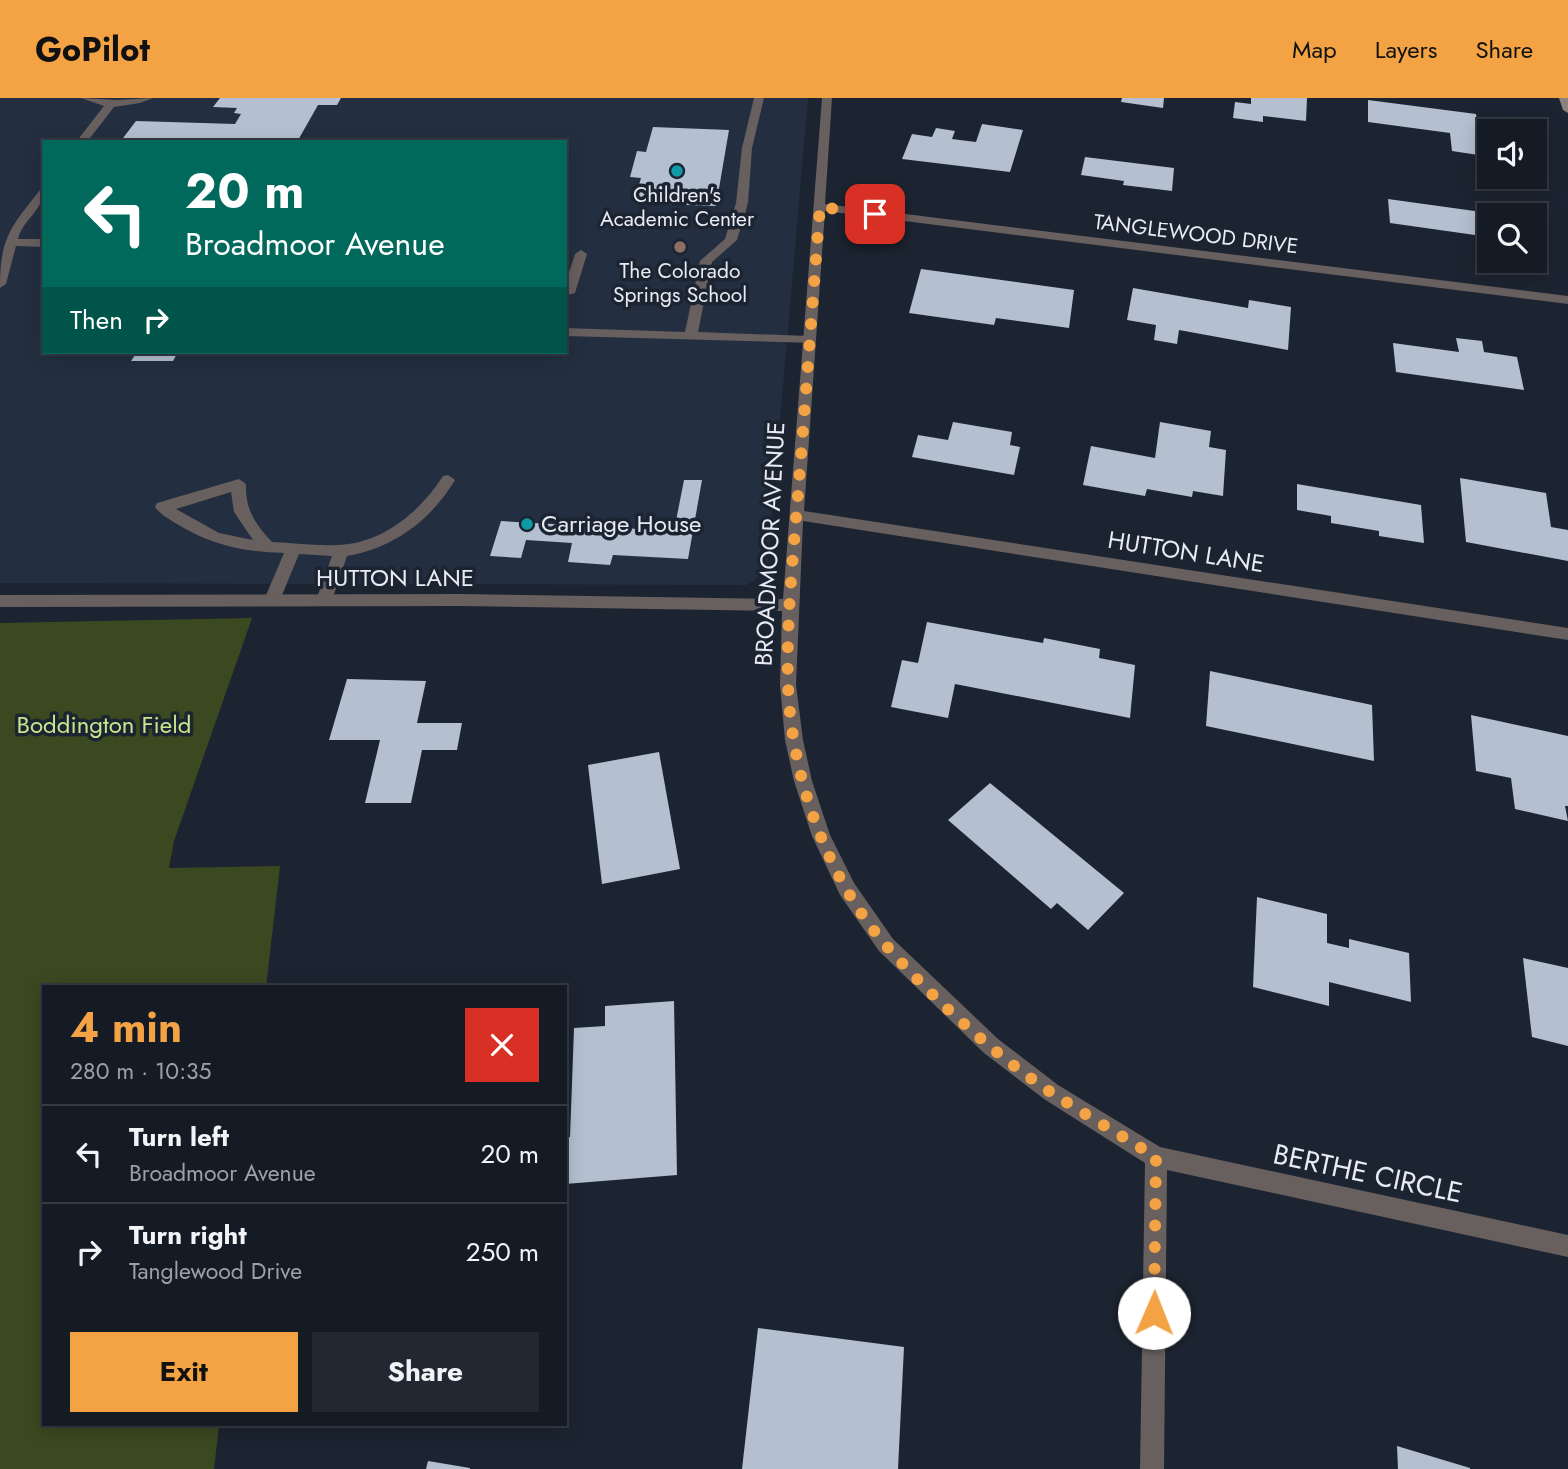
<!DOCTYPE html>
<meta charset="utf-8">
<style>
:root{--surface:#151b25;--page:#222832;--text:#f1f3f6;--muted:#9da1a7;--line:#343942;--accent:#f4a344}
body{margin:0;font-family:Jost,sans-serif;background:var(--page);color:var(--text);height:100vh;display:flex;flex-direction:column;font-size:26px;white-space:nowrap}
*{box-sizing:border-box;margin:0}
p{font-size:23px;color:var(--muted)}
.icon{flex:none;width:38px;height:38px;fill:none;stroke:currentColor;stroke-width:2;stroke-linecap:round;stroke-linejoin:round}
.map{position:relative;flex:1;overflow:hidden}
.sheet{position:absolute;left:42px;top:887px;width:525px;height:441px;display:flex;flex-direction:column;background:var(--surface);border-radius:0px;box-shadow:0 4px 18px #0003,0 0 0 2px var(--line)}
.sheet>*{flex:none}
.guide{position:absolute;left:42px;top:42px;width:525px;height:214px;border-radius:0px;box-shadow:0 4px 18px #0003,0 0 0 2px var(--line);background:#00695c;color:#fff;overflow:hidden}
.buttons{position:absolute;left:1477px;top:21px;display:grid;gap:14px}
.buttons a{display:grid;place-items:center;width:70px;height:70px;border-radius:0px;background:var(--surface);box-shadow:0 4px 18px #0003,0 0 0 2px var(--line);font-size:35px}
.pin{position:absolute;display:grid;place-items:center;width:60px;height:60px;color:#fff;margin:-30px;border-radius:14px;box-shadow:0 4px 10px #0006}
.me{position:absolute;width:77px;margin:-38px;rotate:1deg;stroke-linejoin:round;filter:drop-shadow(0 0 5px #0008)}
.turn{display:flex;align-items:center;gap:24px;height:147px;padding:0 28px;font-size:32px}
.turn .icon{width:91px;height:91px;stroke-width:2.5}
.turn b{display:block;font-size:49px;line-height:60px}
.then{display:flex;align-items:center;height:66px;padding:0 28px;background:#0003;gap:14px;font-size:26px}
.round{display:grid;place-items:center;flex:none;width:74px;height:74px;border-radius:0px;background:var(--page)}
.summary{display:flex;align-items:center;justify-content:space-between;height:119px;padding:0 28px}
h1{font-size:42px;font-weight:700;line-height:52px;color:var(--accent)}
.primary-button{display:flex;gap:14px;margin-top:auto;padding:14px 28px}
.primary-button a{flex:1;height:80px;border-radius:0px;background:var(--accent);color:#111;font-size:28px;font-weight:700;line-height:80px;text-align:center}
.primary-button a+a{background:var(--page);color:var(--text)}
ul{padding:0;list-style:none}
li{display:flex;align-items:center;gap:21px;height:98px;padding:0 28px;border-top:2px solid var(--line)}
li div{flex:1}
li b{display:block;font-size:26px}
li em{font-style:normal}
header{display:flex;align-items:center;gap:42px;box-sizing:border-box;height:98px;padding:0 35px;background:var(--accent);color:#111}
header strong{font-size:33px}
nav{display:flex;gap:38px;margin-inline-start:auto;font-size:24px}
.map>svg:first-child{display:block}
</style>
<header>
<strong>GoPilot</strong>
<nav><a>Map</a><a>Layers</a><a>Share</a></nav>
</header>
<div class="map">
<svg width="1568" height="1371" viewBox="0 0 1568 1371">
<rect width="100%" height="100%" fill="#1c2431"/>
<path fill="#232f40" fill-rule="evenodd" d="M0,0h808l-41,473 -20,14 -747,-2zM44,44h521v210h-521z"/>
<polygon fill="#3a4920" points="252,520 174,743 169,770 280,768 266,889 44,889 44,1326 219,1327 214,1371 0,1371 0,525"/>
<g fill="#b4bfd0">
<polygon points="220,0 341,0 337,7 318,7 297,44 120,44 136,23 235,26 241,16 234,15 237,10 213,9"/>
<polygon points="1122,0 1164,0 1163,10 1121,4"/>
<polygon points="1251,0 1307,0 1306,23 1263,18 1263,24 1233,20 1235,4 1251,6"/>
<polygon points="1368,2 1476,16 1477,23 1506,27 1507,33 1489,33 1489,40 1483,39 1485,58 1452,53 1450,35 1368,24"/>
<polygon points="982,26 1023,32 1010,74 902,61 912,36 932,39 936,30 955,33 952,41 976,44"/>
<polygon points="653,29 729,32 716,108 634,105 641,80 630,79 637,53 646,54"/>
<polygon points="1085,59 1174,70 1172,93 1123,87 1124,83 1081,77"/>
<polygon points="1388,101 1489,115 1489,142 1476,141 1475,137 1390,125"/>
<polygon points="921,171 1074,192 1069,230 996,220 994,227 909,215"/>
<polygon points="1133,190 1248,210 1249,202 1291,209 1288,252 1179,232 1177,246 1154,242 1156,227 1127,222"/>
<polygon points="1456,240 1482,243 1484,254 1517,259 1524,292 1396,274 1393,245 1459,254"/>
<polygon points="137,254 178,254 173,263 131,263"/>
<polygon points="953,324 1012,334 1010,347 1020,349 1014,377 912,359 918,337 948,342"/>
<polygon points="1160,324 1211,333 1209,349 1226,352 1223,398 1193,393 1192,399 1147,391 1145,398 1083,387 1091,348 1155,360"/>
<polygon points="1460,380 1546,395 1551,429 1568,432 1568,463 1466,444"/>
<polygon points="684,382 702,382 688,461 613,457 610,467 568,464 572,445 526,442 521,460 490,458 501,423 674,433"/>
<polygon points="1297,386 1421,407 1424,445 1379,438 1379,433 1331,425 1331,418 1297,412"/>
<polygon points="927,524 1043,545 1044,540 1100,551 1099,560 1135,567 1130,620 955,586 948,620 891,609 902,562 918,565"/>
<polygon points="1210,573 1372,607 1374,663 1206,628"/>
<polygon points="347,581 426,583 417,625 462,625 457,652 422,652 411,705 365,705 380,642 329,642"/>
<polygon points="1471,617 1568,638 1568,708 1565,708 1568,723 1515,711 1511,680 1476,673"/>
<polygon points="659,654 680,771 602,786 588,667"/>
<polygon points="990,685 1124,795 1088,832 1057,805 1051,811 948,722"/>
<polygon points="1257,799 1327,816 1327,845 1349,850 1349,841 1409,855 1411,904 1329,884 1329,908 1253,889"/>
<polygon points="1523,860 1568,870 1568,948 1532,939"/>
<polygon points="674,903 677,1077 565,1086 565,1040 570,1039 574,930 605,928 605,908"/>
<polygon points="758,1230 904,1249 898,1371 742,1371"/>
<polygon points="1397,1348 1470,1370 1470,1371 1398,1371"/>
<polygon points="428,1363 470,1370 470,1371 426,1371"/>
</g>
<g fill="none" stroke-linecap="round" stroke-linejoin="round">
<g fill="#685f5f" fill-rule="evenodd">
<polygon points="81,0 117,2 153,0 140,5 114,9 87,44 76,44 104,8"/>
<polygon points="754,0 764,0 752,50 748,105 737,142 712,164 698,234 809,238 814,239 814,245 565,238 565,230 685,234 700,163 725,141 736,105 742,50"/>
<path d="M44,91c0,21 -21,30 -26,50h26v8l-28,-1 -10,38 -6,4c0,-50 10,-60 40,-98z"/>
<polygon points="581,152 587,156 575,195 565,198 565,187 575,156"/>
<path d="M448,377l7,5c-24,40 -61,68 -108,76l-15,44 -8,6 -8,-6 16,-44 -33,-2 -19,46 -8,6 -8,-6 20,-47c-40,-1 -73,-8 -107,-29 -8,-5 -17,-10 -22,-17l2,-4 82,-24 7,5c-1,25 9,40 26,58 22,1 44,4 65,3 45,-1 83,-33 106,-69zM231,394l3,20 19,28 -34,-7 -43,-24z"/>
</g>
<polygon fill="#685f5f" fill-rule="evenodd" points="822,0 832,0 825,106 1568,198 1568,206 825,113 804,413 1568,530 1568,542 803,423 796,587 803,642 812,683 830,737 854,785 893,841 998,941 1058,987 1160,1049 1568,1137 1568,1159 1167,1072 1164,1371 1140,1371 1145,1065 1044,1001 984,955 879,853 840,797 812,738 794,683 785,642 780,587 782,513 461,508 0,509 0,497 461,496 783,501"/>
<polygon fill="#8f8080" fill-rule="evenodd" points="1559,0 1568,0 1568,15 1563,12"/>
</g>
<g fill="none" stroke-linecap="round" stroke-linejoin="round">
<path stroke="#f4a344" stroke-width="12" stroke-dasharray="0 21.6" d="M875,116l-55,-7c-7,87 -13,174 -20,261 -5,71 -14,144 -12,216 3,88 35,184 91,253 45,54 114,117 173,156 34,22 70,43 104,64l-2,156"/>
</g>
<g fill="#0f9aa8" stroke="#1c2431" stroke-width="2.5">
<circle cx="677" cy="73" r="7"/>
<circle cx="527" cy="426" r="7"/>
</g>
<circle fill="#8d6e63" stroke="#1c2431" stroke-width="2.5" cx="680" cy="149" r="7"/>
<g text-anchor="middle" stroke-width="7" stroke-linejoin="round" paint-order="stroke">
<g font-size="21" fill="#e6ebf4" stroke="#1c2431">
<text x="677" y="104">Children's<tspan x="677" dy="24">Academic Center</tspan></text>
<text x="680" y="180">The Colorado<tspan x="680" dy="24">Springs School</tspan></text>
</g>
<g font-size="21" fill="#e6ebf4" stroke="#1c2431">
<text transform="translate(1196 136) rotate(7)" y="7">TANGLEWOOD DRIVE</text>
</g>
<g font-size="24" fill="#e6ebf4" stroke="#1c2431" text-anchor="start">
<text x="541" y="434">Carriage House</text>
</g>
<g font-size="24" fill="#e6ebf4" stroke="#1c2431">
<text transform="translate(770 446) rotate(-87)" y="8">BROADMOOR AVENUE</text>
<text transform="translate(1186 454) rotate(9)" y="8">HUTTON LANE</text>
<text x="395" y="488">HUTTON LANE</text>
</g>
<g font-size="24" fill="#c6e78d" stroke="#1c2431">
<text x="104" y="635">Boddington Field</text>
</g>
<g font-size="28" fill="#e6ebf4" stroke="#1c2431">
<text transform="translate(1368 1075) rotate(12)" y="10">BERTHE CIRCLE</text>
</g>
</g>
</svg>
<div class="buttons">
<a><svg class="icon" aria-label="sound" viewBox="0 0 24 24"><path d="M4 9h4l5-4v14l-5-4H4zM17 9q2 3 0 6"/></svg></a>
<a><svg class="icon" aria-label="search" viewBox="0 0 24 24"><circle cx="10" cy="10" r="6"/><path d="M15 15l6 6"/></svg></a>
</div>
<div class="pin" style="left:875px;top:116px;background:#d93025"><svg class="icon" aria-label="arrive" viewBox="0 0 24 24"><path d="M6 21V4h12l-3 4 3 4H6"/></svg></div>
<svg class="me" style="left:1154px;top:1215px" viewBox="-20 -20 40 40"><circle r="19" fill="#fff"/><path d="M0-13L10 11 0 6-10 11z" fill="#f4a344"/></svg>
<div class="guide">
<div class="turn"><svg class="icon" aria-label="left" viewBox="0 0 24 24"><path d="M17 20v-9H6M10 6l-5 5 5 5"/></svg><div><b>20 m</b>Broadmoor Avenue</div></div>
<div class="then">Then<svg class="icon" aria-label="right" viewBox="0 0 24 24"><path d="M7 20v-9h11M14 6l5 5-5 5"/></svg></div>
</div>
<section class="sheet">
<div class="summary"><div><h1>4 min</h1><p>280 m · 10:35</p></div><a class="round" style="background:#d93025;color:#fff"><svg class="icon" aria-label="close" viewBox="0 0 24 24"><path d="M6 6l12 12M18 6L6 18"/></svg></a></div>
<ul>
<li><svg class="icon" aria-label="left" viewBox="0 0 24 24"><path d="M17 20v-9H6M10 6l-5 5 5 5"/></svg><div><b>Turn left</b><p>Broadmoor Avenue</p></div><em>20 m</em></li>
<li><svg class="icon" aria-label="right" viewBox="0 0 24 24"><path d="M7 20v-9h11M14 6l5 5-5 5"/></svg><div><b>Turn right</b><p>Tanglewood Drive</p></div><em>250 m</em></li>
</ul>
<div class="primary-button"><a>Exit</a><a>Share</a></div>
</section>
</div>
